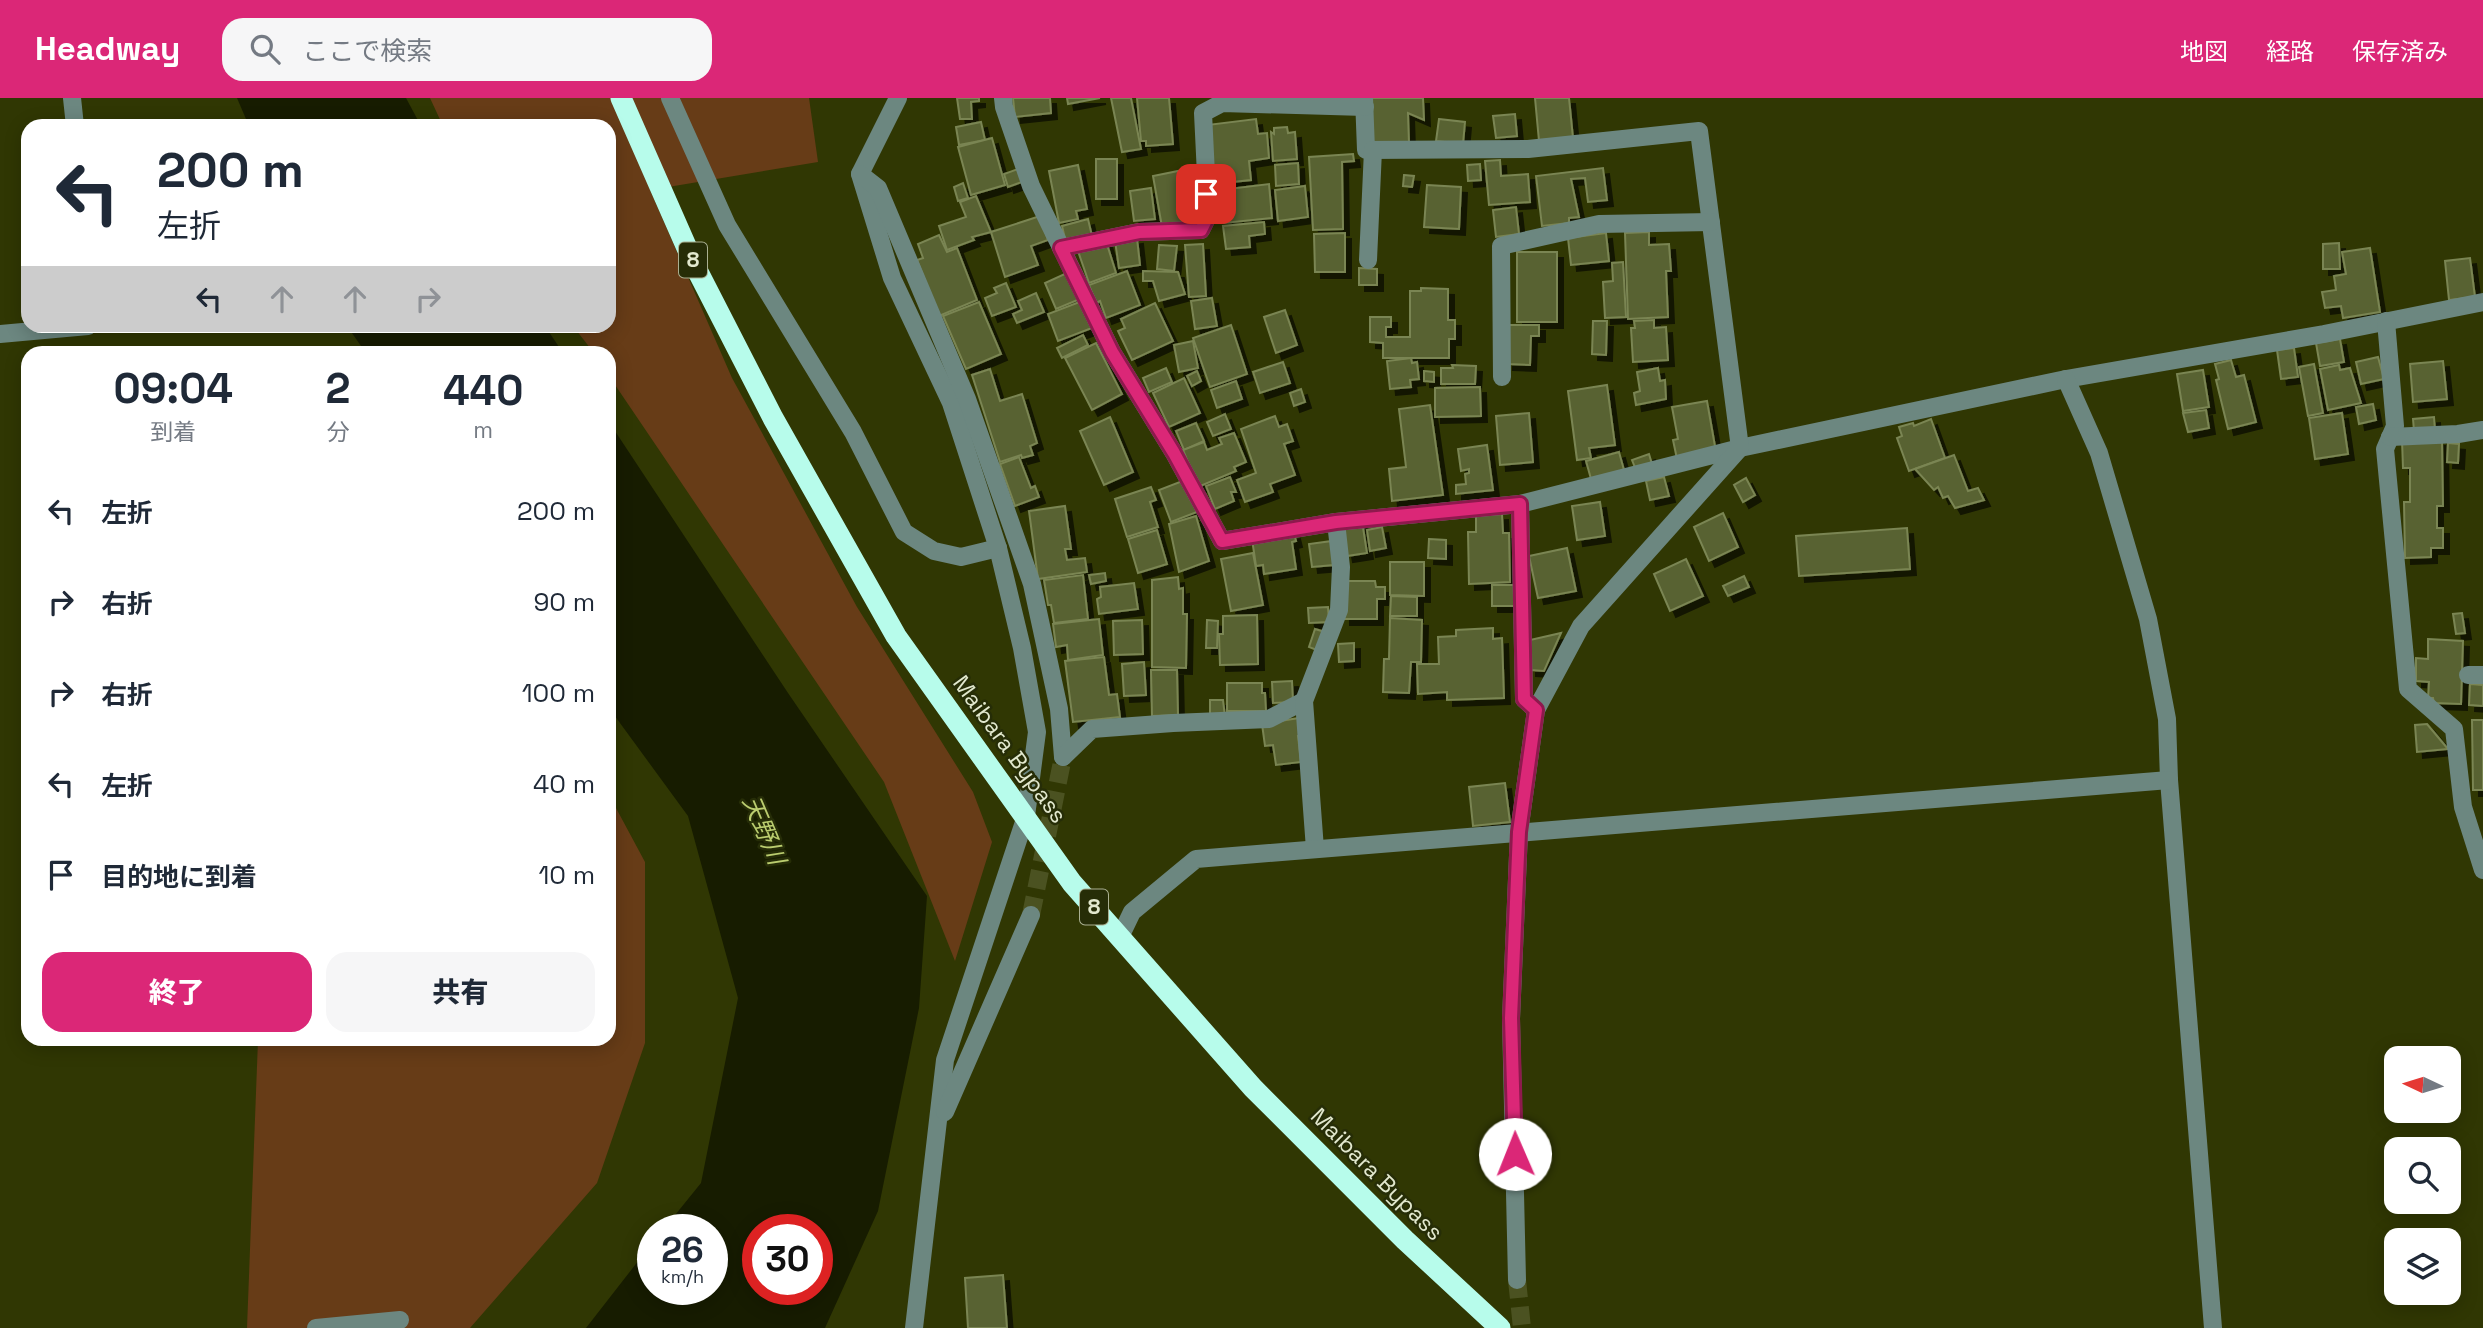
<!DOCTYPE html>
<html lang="ja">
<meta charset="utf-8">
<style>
:root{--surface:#fff;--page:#f6f6f7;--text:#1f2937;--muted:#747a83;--accent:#db2777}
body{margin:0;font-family:"Space Grotesk","Noto Sans JP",sans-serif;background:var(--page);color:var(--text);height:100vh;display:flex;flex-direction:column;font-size:26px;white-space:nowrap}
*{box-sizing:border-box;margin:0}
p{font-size:23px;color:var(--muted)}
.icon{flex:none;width:38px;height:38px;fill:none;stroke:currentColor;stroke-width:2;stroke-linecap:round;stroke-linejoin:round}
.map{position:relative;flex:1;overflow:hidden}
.panel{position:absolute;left:21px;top:248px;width:595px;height:700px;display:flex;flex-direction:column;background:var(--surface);border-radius:21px;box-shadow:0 4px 18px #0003}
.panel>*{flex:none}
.banner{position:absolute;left:21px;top:21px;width:595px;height:214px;border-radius:21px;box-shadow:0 4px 18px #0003;background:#fff;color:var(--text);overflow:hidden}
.needle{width:46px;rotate:274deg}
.fabs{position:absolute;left:2384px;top:948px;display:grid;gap:14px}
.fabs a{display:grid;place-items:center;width:77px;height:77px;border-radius:14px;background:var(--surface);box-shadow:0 4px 18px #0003;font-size:35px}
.speed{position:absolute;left:637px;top:1116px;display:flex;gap:14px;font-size:35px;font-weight:700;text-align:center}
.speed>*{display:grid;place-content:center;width:91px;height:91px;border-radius:50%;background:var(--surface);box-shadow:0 4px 18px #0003;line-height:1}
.speed small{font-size:18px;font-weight:400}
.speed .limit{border:10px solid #d22;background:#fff;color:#111}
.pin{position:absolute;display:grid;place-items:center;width:60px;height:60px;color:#fff;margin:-30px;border-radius:14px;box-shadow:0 4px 10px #0006}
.me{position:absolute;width:77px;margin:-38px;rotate:359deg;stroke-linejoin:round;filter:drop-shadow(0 0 5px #0008)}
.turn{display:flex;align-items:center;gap:24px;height:147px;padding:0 21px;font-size:32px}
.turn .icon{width:91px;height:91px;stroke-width:2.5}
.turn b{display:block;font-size:49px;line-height:60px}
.lanes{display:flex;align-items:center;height:66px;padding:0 21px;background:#0003;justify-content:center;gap:35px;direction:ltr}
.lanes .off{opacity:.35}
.eta{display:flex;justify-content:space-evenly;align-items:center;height:119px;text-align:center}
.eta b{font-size:42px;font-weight:800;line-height:49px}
.action{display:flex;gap:14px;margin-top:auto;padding:14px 21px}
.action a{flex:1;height:80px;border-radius:21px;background:var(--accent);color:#fff;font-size:28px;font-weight:800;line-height:80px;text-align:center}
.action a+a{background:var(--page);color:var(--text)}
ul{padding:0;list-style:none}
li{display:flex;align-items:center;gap:21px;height:91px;padding:0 21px}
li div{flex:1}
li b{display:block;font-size:26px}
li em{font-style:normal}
header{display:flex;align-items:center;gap:42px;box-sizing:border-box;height:98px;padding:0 35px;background:var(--accent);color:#fff}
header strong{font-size:33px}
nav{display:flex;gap:38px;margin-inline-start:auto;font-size:24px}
.search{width:490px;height:63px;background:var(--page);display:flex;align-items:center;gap:18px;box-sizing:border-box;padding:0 24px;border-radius:21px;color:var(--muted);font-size:26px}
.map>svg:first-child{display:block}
</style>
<header>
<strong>Headway</strong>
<div class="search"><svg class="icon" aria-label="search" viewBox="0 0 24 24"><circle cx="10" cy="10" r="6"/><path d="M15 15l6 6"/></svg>ここで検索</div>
<nav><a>地図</a><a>経路</a><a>保存済み</a></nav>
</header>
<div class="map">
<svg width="2483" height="1230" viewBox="0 0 2483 1230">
<defs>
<filter id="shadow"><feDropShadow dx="6" dy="6" stdDeviation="0" flood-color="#0009"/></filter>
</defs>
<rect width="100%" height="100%" fill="#303703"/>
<g fill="#673c17">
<polygon points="430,0 809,0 818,64 650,92 732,280 857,509 973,694 992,744 955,863 884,684 609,278 609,256 594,255 573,228 609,228 609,28 443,28"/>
<polygon points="609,697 645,764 645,945 597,1085 470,1230 247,1230 258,942 609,942"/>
</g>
<g fill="#171c00" fill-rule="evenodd">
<polygon points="237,0 406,0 421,28 249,28"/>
<polygon points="347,228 545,228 563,255 366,255"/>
<path d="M609,324l179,271 139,203 -8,112 -41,203 -53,117h-239l67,-86v48h59v-60h-49l38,-47 37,-185 -50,-182 -79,-108zM817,1132v60h-59v-60z"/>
</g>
<g fill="#596231" stroke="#7a8553" stroke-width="2" filter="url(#shadow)">
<polygon points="957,0 979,0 979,3 971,4 972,21 960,21"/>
<polygon points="1013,0 1050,0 1051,15 1015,19"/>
<polygon points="1067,0 1100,0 1068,6"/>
<polygon points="1111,0 1131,0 1141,51 1122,54"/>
<polygon points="1137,0 1169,0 1173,46 1146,48 1146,43 1141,43"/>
<polygon points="1371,0 1423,0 1424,22 1408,15 1409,45 1372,46"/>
<polygon points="1535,0 1569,0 1573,40 1539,43"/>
<polygon points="1515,16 1517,38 1496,40 1493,18"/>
<polygon points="1256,21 1258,36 1267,35 1269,60 1249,63 1251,82 1214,86 1207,27"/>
<polygon points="1439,21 1465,24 1463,46 1436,43"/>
<polygon points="981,24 985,42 959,47 956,29"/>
<polygon points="1287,29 1288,35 1295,34 1297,61 1273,63 1271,34 1274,36 1274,30"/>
<polygon points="992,40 1005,87 971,97 958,49"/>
<polygon points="1353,56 1354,63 1342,64 1343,131 1313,132 1309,59"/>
<rect x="1096" y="61" width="21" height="40"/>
<polygon points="1500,62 1501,78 1528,76 1530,104 1489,107 1485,63"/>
<polygon points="1298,65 1299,86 1276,88 1275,67"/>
<polygon points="1480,66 1481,82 1468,83 1467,67"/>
<polygon points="1078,67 1087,111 1076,113 1078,121 1059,125 1049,73"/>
<polygon points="1603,70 1607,102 1588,104 1585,80 1571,81 1579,119 1569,120 1569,125 1542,128 1536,78"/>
<polygon points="1018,71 1022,84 1008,89 1004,76"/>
<polygon points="1183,72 1192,123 1162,129 1153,78"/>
<polygon points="1404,77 1414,78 1412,89 1403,88"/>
<polygon points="963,85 968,100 958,103 954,89"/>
<polygon points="1269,86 1272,120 1224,125 1220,92"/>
<polygon points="1427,87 1461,89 1459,131 1424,129"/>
<polygon points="1305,88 1308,119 1278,123 1275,92"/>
<polygon points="1151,90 1155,121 1134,123 1130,93"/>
<polygon points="976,98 991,134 972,139 974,142 947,152 939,128 966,119 960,104"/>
<polygon points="1516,109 1519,136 1496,139 1493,112"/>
<polygon points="1040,118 1048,142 1031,148 1038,167 1005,179 991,134"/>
<polygon points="1088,121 1092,138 1066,145 1062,128"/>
<polygon points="1264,124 1265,136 1249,138 1250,149 1226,151 1223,128"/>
<polygon points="1649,134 1649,147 1669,146 1671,173 1666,173 1668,219 1628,221 1625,135"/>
<polygon points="1345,135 1345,174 1315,174 1314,136"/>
<polygon points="1606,135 1609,163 1571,167 1568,140"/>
<polygon points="939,137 947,154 957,150 977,202 939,218 917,162 923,160 918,146"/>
<polygon points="1137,140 1140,167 1119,170 1115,143"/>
<polygon points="1106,143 1116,175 1089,185 1078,153"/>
<polygon points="2339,145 2340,171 2323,171 2323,146"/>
<polygon points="1203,146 1206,198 1189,199 1185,147"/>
<polygon points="1159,147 1177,148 1174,173 1157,171"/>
<polygon points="2370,150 2380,214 2343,220 2341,208 2325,210 2322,194 2336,192 2334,178 2346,176 2342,154"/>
<rect x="1517" y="154" width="40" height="70"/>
<polygon points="2470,160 2475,199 2449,202 2445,163"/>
<polygon points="1623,164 1626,219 1605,220 1603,184 1613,183 1612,165"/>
<polygon points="1359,170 1377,171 1377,187 1359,187"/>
<polygon points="1127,173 1140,207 1106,220 1100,203 1096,205 1089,187"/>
<polygon points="1143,173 1178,174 1185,196 1159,203 1153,183 1143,183"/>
<polygon points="1069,174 1080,201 1056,211 1045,185"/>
<polygon points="1006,185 1016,209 992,218 985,200 997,195 994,190"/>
<polygon points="1421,190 1448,191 1448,222 1455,222 1455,241 1449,241 1449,260 1383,260 1383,245 1370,244 1370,219 1391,219 1391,229 1386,229 1386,239 1410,239 1410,193 1421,193"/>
<polygon points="1036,195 1044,214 1017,225 1013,216 1022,212 1018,203"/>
<polygon points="1212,200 1217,228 1195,231 1191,203"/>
<polygon points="1082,203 1092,230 1058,243 1048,216"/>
<polygon points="979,204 1001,256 966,271 943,218"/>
<polygon points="1155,205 1173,243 1132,262 1118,233 1125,230 1121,221"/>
<polygon points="1285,212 1297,247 1276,255 1264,219"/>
<polygon points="1654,222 1654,230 1666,229 1668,262 1633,264 1631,230 1635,230 1634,223"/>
<polygon points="1593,223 1607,223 1606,257 1592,256"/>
<polygon points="1231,227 1247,276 1210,289 1193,240"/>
<polygon points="1508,227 1539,227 1539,238 1531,238 1530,267 1507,266"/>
<polygon points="1083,237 1088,247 1062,260 1057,250"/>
<polygon points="2340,241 2344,264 2320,268 2316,245"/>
<polygon points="1193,243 1198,270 1179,274 1174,247"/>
<polygon points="1096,245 1122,296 1092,312 1065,260"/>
<polygon points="2294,250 2298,279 2281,281 2277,252"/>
<polygon points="2378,259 2384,281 2361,286 2356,264"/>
<polygon points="1411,260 1412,265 1417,264 1419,281 1410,282 1411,289 1390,291 1387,263"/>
<polygon points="2231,262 2236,279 2244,277 2256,324 2228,331 2216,282 2219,281 2215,266"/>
<polygon points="2443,263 2447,301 2413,304 2410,266"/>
<polygon points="1283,264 1290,285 1260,295 1253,274"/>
<polygon points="2314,266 2323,315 2308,318 2299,269"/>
<polygon points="1452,267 1476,268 1475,286 1441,286 1441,270 1453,270"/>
<polygon points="2339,267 2340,272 2350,270 2361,305 2328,312 2320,271"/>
<polygon points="1166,270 1172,284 1149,294 1143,280"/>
<polygon points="1658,270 1660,283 1665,282 1666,301 1636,307 1634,295 1640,293 1637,274"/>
<polygon points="990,271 1000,303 1022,296 1037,345 1030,348 1033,357 1022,360 1021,357 1000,364 972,277"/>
<polygon points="2203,272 2209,309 2183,313 2177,276"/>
<polygon points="1197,273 1201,283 1192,288 1187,278"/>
<polygon points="1424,273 1434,274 1434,284 1424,283"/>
<polygon points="1184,280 1200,315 1169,329 1153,295"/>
<polygon points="1236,283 1242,301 1217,310 1211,292"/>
<polygon points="1607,287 1615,347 1589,350 1591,360 1577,362 1568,293"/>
<polygon points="1480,289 1481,318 1435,319 1435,290"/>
<polygon points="1301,291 1305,304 1294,308 1290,295"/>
<polygon points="1707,303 1716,354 1677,361 1673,342 1678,341 1672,309"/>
<polygon points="2373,306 2376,322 2359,326 2356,309"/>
<polygon points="1430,307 1443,397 1392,403 1389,371 1406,369 1399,311"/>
<polygon points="2206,312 2209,330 2188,334 2183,315"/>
<polygon points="1529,315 1533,364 1500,367 1496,318"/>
<polygon points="2342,315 2348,356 2315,361 2309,320"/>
<polygon points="1225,316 1231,331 1213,338 1207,324"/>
<polygon points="1275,318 1279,329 1287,326 1293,343 1284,346 1295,377 1270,386 1273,394 1245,404 1237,382 1256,375 1241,331"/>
<polygon points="1110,319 1133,374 1104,387 1080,333"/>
<polygon points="2434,319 2435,332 2414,333 2413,321"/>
<polygon points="1931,321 1945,360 1909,373 1897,340 1902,338 1899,329 1913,325 1914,328"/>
<polygon points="1196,325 1204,343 1184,352 1176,333"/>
<polygon points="1234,335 1246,364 1234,369 1236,373 1198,389 1183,352 1204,344 1207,352 1222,346 1219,340"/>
<polygon points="2402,342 2442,342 2443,408 2437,408 2437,430 2443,430 2443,450 2431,450 2431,459 2405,460 2404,404 2410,404 2410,370 2403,370"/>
<polygon points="2448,345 2459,346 2458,365 2447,364"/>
<polygon points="1487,347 1493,392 1456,396 1456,387 1466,386 1465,376 1469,375 1469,371 1461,373 1458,351"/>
<polygon points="1619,354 1624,372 1591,381 1586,363"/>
<polygon points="1649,356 1652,366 1636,372 1632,362"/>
<polygon points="1954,357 1968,393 1978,390 1984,402 1955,410 1948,398 1943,400 1938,389 1934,392 1915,371"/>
<polygon points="1019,359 1031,390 1035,388 1039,399 1015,408 1000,366"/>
<polygon points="1230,379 1236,394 1231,394 1234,403 1215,411 1206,388"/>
<polygon points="1664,379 1669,398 1650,402 1646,383"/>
<polygon points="1746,380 1755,397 1743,404 1734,387"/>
<polygon points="1185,382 1197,414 1171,424 1159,392"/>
<polygon points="1151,389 1156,402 1150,404 1158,429 1127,439 1115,401"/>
<polygon points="1600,404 1605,438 1577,442 1572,408"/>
<polygon points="1065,408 1071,451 1065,451 1067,462 1085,460 1087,474 1038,481 1029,413"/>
<polygon points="1723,415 1738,449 1709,463 1694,429"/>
<polygon points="1502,416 1503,435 1509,435 1510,484 1469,486 1468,434 1476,434 1476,417"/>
<polygon points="1196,418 1209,463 1179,474 1169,426"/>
<polygon points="1362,423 1367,455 1347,458 1341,427"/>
<polygon points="1382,429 1386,450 1370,453 1367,432"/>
<polygon points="1907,430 1910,471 1799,478 1796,438"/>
<polygon points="1157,432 1167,466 1138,475 1128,441"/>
<polygon points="1294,435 1296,443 1292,444 1296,471 1264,476 1263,467 1256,468 1252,441"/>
<polygon points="1429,441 1446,442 1446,461 1428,460"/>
<polygon points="1332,443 1334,467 1312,469 1309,446"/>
<polygon points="1567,450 1576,493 1538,500 1529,458"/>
<polygon points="1253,455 1263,507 1231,513 1221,461"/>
<polygon points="1686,461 1703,498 1670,513 1654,476"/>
<polygon points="1390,464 1424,464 1424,498 1390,497"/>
<polygon points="1105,475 1106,483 1091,486 1089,477"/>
<polygon points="1083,477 1088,521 1054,525 1051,507 1048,507 1044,482"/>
<polygon points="1744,478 1749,489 1728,498 1723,488"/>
<polygon points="1178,479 1179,491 1183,490 1183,516 1187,516 1186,570 1152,569 1152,482"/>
<polygon points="1344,483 1375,483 1376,489 1385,489 1385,501 1377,501 1377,521 1344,521"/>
<polygon points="1134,485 1138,511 1099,516 1097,501 1101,499 1100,489"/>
<rect x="1492" y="487" width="22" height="21"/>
<polygon points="1391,498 1417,499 1417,518 1390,518"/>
<polygon points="1328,509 1329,524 1309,525 1308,510"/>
<polygon points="2462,515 2465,535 2456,536 2453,516"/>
<polygon points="1257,517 1258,566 1220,567 1219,536 1223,536 1223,518"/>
<polygon points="1390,520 1422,522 1421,564 1411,564 1409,595 1383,594 1384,561 1389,561"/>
<polygon points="1099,521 1103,557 1068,562 1067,547 1056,549 1053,526"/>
<polygon points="1142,522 1143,556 1114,557 1113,523"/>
<polygon points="1207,522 1218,523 1217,550 1206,550"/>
<polygon points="1493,530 1493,541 1502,540 1504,600 1447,602 1447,594 1418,596 1417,566 1439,566 1438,539 1456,538 1456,532"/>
<polygon points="1315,531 1325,534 1319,553 1309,549"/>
<polygon points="1561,535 1544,573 1530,572 1530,542"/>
<polygon points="2428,541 2463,543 2461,606 2434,605 2433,600 2428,600 2429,584 2416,583 2416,560 2428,561"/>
<polygon points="1354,545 1354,563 1339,564 1338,546"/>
<polygon points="1104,559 1109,597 1117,596 1120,619 1073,624 1065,563"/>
<polygon points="1144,564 1146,597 1124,598 1122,566"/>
<polygon points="1151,572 1177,572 1178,617 1152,618"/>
<polygon points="1292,583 1293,604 1273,605 1272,584"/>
<polygon points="1227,585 1262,585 1262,595 1265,595 1266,613 1227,613"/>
<polygon points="2470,586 2483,587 2483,608 2469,607"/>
<polygon points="1210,602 1223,602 1225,619 1210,619"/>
<polygon points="1299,620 1301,638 1298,638 1301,664 1276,667 1273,647 1265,648 1262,626"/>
<polygon points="2472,622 2483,622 2483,692 2473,692"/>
<polygon points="2427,626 2448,651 2417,654 2415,627"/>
<polygon points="1505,685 1510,724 1473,728 1469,689"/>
<polygon points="1003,1177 1007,1230 968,1230 965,1180"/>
</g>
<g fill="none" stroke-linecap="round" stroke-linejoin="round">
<g stroke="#4b5221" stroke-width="18" stroke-dasharray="18 9" stroke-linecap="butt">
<polyline points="1031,817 1063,659"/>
<polyline points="1517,1182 1522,1230"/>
</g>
<g stroke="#6c8780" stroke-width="18">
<polyline points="72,0 75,28"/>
<polyline points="670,0 727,127 853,334 904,434 934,453 961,459 998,450"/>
<polyline points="898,0 860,76 892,180 951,305 998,450 1022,550 1037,634 1026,718 945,962 914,1230"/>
<polyline points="1003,0 1004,9 1031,88 1112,254 1174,355 1222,443 1336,424 1520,406 1740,350 2066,281 2324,236 2483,204"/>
<polyline points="1364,0 1366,52 1528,51 1699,33 1740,350 1581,528 1536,612 1519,734 1511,921 1517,1182"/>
<polyline points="860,76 878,90 967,301 1032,486 1059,611 1063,659"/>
<polyline points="1061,150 1139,134 1201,132 1208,118 1203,15 1222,5 1365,9"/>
<polyline points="1368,162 1373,52"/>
<polyline points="2386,223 2395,328 2385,351 2408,591 2454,631 2463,709 2483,772"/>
<polyline points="0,236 88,228"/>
<polyline points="1502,279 1501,148 1599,126 1711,124"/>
<polyline points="2066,281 2099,355 2148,521 2167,621 2169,682 2213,1230"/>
<polyline points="2390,339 2458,336 2483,332"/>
<polyline points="1520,406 1524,601 1536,612"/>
<polyline points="2468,577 2483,577"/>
<polyline points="1063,659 1092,631 1173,625 1269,621 1304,603"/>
<polyline points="1315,751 1304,603 1339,512 1341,469 1336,424"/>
<polyline points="1120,839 1132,814 1196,761 2169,682"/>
<polyline points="945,1014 1031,817"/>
<polyline points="316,1230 400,1222"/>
</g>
<polyline stroke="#b7fceb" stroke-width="21" points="621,0 694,166 773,320 896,538 1072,785 1253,990 1405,1142 1500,1230"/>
</g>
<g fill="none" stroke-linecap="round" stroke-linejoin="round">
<g stroke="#8e194d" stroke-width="18">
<polyline id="route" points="1206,96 1208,118 1201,132 1139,134 1061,150 1112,254 1174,355 1222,443 1336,424 1520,406 1524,601 1536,612 1519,734 1511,920 1515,1056"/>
</g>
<use href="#route" stroke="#db2777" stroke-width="12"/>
</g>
<g text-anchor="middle" stroke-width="5" stroke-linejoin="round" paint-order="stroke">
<g fill="#262d07" stroke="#aab092" stroke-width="2">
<rect x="679" y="144.5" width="28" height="35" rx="5"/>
<rect x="1080" y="791.5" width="28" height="35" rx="5"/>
</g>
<g font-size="21" font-weight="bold" fill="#e2e8ce">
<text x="693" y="169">8</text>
<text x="1094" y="816">8</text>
</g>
<g font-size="23" fill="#e2e8ce" stroke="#262d07">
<text transform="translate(1010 651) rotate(54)" y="8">Maibara Bypass</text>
<text transform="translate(1377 1076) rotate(45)" y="8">Maibara Bypass</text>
</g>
<g font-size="24" font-style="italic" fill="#bbcd6f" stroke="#262d07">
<text transform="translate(764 732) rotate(67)" y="8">天野川</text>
</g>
</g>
</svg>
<div class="fabs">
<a><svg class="needle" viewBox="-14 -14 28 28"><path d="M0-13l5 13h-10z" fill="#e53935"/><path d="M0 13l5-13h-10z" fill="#747a83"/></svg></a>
<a><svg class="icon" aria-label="search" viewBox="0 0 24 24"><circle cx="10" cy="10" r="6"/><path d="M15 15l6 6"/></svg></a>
<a><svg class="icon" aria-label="layers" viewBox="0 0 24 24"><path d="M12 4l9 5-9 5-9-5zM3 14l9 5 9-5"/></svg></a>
</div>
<div class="speed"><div>26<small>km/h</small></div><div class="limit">30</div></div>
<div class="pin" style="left:1206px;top:96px;background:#d93025"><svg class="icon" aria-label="arrive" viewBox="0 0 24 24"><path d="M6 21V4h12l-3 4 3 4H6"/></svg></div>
<svg class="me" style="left:1515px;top:1056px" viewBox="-20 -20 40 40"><circle r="19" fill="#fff"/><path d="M0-13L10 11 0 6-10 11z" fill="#db2777"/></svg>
<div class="banner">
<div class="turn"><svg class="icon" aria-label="left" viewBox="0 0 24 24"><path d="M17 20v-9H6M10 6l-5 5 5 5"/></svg><div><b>200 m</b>左折</div></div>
<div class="lanes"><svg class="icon" aria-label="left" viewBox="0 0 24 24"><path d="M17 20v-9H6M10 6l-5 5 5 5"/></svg><svg class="icon off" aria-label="ahead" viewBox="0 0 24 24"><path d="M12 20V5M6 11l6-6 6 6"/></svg><svg class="icon off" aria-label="ahead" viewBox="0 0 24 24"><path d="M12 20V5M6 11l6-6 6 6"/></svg><svg class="icon off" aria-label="right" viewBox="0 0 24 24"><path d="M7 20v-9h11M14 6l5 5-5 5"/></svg></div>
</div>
<section class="panel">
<div class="eta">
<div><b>09:04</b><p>到着</p></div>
<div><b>2</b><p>分</p></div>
<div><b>440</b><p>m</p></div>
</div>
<ul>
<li><svg class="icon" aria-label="left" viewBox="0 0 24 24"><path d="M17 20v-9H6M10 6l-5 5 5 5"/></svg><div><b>左折</b></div><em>200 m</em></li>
<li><svg class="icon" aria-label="right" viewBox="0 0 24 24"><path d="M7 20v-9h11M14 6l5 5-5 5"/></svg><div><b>右折</b></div><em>90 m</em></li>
<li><svg class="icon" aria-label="right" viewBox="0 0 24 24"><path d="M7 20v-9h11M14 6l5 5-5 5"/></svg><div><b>右折</b></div><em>100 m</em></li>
<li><svg class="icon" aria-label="left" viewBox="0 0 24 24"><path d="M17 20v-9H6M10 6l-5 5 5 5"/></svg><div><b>左折</b></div><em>40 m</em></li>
<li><svg class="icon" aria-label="arrive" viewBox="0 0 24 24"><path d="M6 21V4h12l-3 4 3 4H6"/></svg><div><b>目的地に到着</b></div><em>10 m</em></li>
</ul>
<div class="action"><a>終了</a><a>共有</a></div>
</section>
</div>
